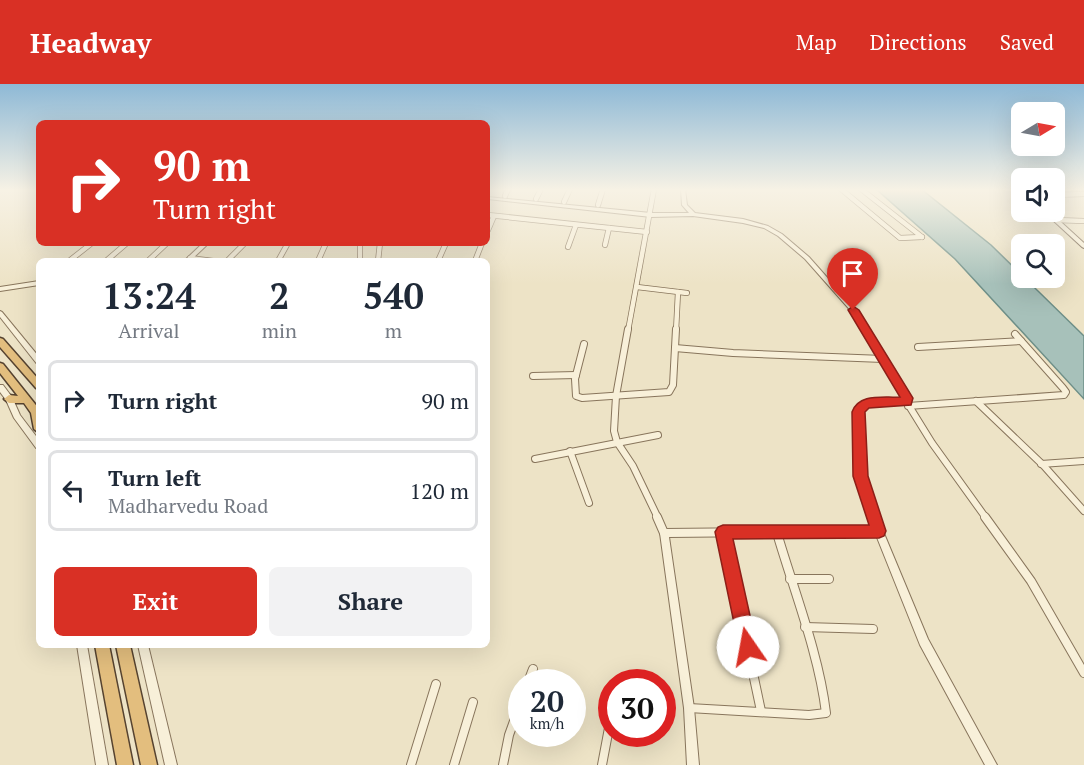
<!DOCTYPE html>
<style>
:root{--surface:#fff;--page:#f2f2f3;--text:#1f2937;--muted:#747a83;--line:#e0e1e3;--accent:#d93025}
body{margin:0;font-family:"PT Serif",serif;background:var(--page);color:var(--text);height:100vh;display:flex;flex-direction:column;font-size:22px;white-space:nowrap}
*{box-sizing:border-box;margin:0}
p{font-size:20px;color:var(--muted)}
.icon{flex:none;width:33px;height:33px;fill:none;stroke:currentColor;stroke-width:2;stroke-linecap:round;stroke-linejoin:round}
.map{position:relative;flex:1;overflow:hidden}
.details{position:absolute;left:36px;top:174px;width:454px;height:390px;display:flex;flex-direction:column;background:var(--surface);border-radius:9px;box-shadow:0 6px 24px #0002}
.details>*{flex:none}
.top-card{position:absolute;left:36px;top:36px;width:454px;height:126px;border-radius:9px;box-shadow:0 6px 24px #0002;background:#d93025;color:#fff;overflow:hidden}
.needle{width:39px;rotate:80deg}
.controls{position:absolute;left:1011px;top:18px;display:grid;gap:12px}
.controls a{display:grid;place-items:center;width:54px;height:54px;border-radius:9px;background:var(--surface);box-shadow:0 6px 24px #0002;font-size:30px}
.speed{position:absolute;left:508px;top:585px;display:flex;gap:12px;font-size:30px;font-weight:700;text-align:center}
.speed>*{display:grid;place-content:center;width:78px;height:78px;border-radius:50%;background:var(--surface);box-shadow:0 6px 24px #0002;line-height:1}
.speed small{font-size:15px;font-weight:400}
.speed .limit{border:9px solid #d22;background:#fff;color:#111}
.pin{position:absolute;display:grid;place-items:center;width:51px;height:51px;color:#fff;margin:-62px -26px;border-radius:50% 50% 50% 0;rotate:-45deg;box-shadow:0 0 6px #0007}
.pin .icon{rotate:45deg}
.me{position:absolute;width:66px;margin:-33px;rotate:348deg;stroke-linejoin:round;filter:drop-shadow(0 0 4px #0008)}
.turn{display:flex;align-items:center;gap:21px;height:126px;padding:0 18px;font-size:27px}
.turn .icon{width:78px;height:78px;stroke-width:2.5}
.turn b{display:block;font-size:42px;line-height:51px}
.eta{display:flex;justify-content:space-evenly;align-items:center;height:102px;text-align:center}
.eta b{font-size:36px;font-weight:700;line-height:42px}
.button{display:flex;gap:12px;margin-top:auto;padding:12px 18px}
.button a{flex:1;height:69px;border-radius:9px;background:var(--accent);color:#fff;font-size:24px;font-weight:700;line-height:69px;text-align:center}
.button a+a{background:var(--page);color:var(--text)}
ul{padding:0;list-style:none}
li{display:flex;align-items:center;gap:18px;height:81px;margin:0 12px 9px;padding:0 6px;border:3px solid var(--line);border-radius:9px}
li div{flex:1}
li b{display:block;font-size:22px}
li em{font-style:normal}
header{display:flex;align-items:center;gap:36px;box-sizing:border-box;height:84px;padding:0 30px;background:var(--accent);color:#fff}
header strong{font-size:28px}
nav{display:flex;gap:33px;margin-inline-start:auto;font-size:21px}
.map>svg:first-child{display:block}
</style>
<header>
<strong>Headway</strong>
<nav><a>Map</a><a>Directions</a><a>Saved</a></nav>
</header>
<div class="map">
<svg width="1084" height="681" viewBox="0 0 1084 681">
<rect width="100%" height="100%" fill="#ede3c6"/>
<polygon fill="#a7c1ba" stroke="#6e8f88" stroke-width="1.5" points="876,105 921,105 991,161 1084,252 1084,315 955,175"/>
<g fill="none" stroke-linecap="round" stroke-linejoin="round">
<g stroke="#88755c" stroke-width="6">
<g id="minor-far2">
<polyline points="841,105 900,154 922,153"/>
<polyline points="861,105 922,153"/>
<polyline points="1054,111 1084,110"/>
<polyline points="505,112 508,105"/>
<polyline points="536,115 541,105"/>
<polyline points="564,118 570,105"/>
<polyline points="598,121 603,105"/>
<polyline points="488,131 647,148"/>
<polyline points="1056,136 1084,137"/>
<polyline points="488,146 494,132"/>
<polyline points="360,159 360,177"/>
<polyline points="605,161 609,144"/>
<polyline points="568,163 576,141"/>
<polyline points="190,174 213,177"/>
<polyline points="69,177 92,159"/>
<polyline points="106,177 127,159"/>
<polyline points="148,177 167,159"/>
<polyline points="227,177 245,159"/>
<polyline points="278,177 288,159"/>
<polyline points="318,177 326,159"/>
<polyline points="378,177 380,159"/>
<polyline points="438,177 446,159"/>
<polyline points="475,177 482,159"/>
<polyline points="637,203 687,209"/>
<polyline points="628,247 654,105"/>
<polyline points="676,247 678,208"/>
</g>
</g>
<g stroke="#88755c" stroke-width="8">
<g id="minor-far1">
<polyline points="628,245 616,312 614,347 617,358 633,382 658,434"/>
<polyline points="584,260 575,295 576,312 582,314 669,308 673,301 676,245"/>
<polyline points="918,263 1021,257"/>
<polyline points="675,264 733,269 883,275"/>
<polyline points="533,292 576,291"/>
<polyline points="906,317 932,359 986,434"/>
<polyline points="976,317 1044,382 1084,427"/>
<polyline points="908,322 1064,311 1066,308 1063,304 1015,250"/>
<polyline points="570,367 589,419"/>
<polyline points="535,375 658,351"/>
<polyline points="1041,380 1084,377"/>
</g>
</g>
<g stroke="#88755c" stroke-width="10">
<g id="minor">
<polyline points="657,433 664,449"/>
<polyline points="985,433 1031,497 1084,589"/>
<polyline points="723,448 761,627"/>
<polyline points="790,495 829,495"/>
<polyline points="805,543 873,545"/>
<polyline points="528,598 533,585"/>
<path d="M689,624l120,7 17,-2c-7,-59 -32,-122 -49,-180"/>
<polyline points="411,681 436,600"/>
<polyline points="454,681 473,618"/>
<polyline points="503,681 509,651 522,615"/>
<polyline points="602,681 609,644"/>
</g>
</g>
<g stroke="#88755c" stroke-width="2">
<g id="tertiary">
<polygon points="681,105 685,105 687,121 695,129 743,135 768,142 782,150 809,173 855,225 909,309 910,317 909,319 874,321 864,325 862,333 865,392 883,447 928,555 997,681 985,681 920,561 876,451 669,453 694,624 699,681 687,681 684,624 660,449 661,446 664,445 873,443 857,392 854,333 858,321 873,315 902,315 901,309 851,227 805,175 778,152 764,144 743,139 693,132 651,133 488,115 488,113 651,129 689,129 682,121"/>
<polygon points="203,159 209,159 190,177 184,177"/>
<polygon points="39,197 39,201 0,207 0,203"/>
<polygon points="0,227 2,228 39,273 39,280 37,280 0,233"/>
<polygon points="0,301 3,301 12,313 20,331 39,356 39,365 36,364 14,334 6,316 0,308"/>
<polygon points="77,561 87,561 108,681 96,681"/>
<polygon points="138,561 148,561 177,681 165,681"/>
</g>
</g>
<g stroke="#6a5640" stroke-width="2">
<polygon id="secondary" points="1044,128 1050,128 1084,159 1084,164 1082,163"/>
</g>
<g stroke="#564330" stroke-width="3">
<g id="trunk">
<polygon points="0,254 3,255 39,296 39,305 36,304 0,263"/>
<polygon points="0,279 3,280 39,325 39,349 34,345 31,329 24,319 9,319 4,315 9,311 18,312 0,289"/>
<polygon points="95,561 109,561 133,681 117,681"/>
<polygon points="116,561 130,561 157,681 141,681"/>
</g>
</g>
<use href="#minor-far2" stroke="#f8f0d9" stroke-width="4.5"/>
<use href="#minor-far1" stroke="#f8f0d9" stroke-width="6"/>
<use href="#minor" stroke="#f8f0d9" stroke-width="8"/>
<use href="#tertiary" fill="#f8f0d9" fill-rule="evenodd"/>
<use href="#secondary" fill="#f8f0d9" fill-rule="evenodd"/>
<use href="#trunk" fill="#e3be7e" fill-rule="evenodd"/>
</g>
<linearGradient id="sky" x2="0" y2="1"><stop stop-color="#8eb9d6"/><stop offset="0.53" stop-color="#f7f2e5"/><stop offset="1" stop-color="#f7f2e5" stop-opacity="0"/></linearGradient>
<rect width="1084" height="200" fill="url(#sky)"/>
<path fill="#d93025" stroke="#8d1f18" stroke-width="1.5" d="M853,222l6,4 54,88 -2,7 -42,3 -4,4 3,64 18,55 -2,5 -5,2 -146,1 24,108 -2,6 -7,3 -6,-3 -3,-6 -24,-115 3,-5 5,-2h146l-16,-49 -1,-64c7,-19 30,-14 48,-15l-52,-87z"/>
</svg>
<div class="controls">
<a><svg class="needle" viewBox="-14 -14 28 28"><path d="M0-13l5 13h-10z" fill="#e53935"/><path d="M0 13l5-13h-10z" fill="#747a83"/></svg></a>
<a><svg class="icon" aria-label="sound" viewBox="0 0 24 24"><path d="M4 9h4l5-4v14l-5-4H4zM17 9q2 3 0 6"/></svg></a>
<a><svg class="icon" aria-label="search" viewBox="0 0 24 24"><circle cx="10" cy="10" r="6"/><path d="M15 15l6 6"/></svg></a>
</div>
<div class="speed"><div>20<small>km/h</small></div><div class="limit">30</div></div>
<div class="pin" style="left:853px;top:226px;background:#d93025"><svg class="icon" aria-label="arrive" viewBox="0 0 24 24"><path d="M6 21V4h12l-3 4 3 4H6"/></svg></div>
<svg class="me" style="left:748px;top:563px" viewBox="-20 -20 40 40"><circle r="19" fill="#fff"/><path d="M0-13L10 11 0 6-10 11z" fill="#d93025"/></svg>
<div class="top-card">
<div class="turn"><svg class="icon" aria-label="right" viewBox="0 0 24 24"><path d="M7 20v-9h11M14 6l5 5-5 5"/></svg><div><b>90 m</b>Turn right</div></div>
</div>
<section class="details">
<div class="eta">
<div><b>13:24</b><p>Arrival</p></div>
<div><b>2</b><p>min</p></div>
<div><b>540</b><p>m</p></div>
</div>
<ul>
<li><svg class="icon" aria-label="right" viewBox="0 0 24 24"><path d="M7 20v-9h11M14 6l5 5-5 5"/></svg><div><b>Turn right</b></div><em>90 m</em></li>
<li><svg class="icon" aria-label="left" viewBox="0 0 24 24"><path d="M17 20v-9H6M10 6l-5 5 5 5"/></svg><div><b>Turn left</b><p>Madharvedu Road</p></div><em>120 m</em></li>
</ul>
<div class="button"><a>Exit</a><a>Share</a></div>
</section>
</div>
